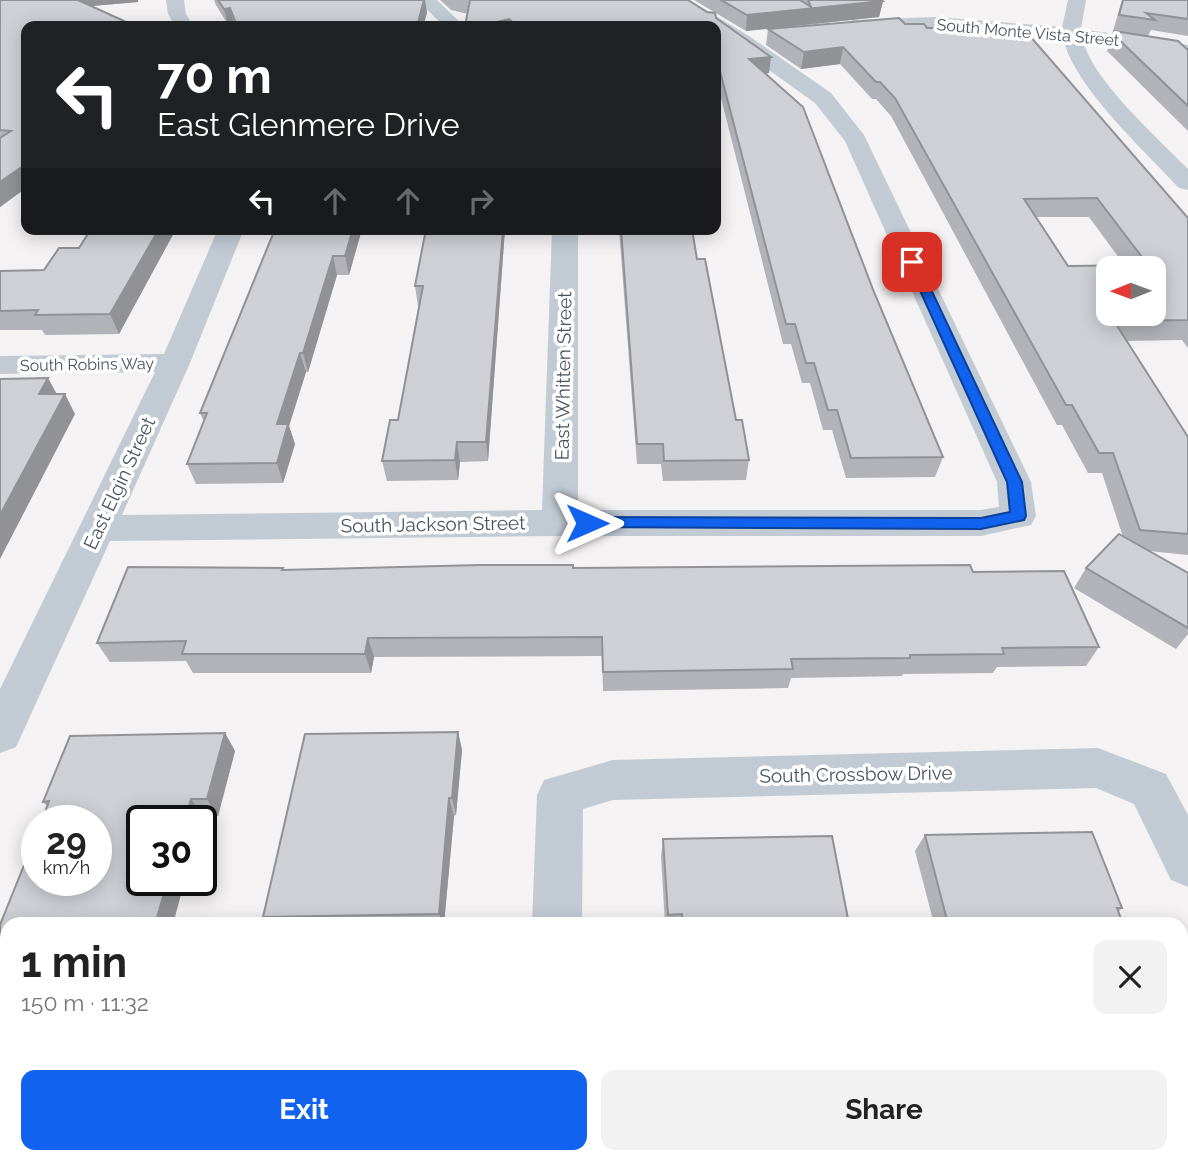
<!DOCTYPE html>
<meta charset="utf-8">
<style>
:root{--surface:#fff;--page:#f2f2f2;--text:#222;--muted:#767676;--accent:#1162ef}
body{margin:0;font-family:Raleway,sans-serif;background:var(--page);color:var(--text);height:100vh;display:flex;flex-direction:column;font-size:26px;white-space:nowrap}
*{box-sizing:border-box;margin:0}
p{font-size:23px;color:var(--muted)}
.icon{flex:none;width:38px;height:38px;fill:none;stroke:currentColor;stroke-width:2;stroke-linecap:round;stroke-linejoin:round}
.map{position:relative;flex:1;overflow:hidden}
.drawer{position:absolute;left:0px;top:917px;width:1188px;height:247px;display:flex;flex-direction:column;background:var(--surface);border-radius:21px 21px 0 0;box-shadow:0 4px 18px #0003}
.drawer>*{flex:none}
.hud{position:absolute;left:21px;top:21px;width:700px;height:214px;border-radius:14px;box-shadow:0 4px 18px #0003;background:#202124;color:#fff;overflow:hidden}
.needle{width:46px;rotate:269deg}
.buttons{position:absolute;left:1096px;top:256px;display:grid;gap:14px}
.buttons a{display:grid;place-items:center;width:70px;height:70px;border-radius:14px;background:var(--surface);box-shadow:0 4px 18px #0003;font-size:35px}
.speed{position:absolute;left:21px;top:805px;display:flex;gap:14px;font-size:35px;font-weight:700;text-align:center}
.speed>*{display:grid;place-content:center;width:91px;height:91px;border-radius:50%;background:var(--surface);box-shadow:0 4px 18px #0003;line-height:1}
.speed small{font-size:18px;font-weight:400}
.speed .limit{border:4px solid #111;border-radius:10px;background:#fff;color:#111}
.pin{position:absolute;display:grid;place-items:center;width:60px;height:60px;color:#fff;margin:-30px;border-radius:14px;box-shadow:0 4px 10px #0006}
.me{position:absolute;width:77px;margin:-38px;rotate:90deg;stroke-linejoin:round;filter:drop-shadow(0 0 5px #0008)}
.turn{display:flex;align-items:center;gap:24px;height:147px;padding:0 21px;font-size:32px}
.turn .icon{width:91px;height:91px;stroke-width:2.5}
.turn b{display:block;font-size:49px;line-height:60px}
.lanes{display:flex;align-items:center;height:66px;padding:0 21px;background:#0003;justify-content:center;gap:35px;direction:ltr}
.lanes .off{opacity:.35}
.round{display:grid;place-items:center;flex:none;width:74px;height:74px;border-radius:14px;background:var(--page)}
.head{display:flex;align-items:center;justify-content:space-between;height:119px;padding:0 21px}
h1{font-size:42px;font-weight:700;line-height:52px}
.button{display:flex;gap:14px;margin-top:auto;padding:14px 21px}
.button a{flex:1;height:80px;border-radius:14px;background:var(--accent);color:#fff;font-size:28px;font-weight:700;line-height:80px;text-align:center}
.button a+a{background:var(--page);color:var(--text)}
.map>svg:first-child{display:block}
</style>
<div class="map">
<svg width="1188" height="1163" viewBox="0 0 1188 1163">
<rect width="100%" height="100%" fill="#f4f2f2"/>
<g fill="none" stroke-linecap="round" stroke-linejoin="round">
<g fill="#c2cbd4" fill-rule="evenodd">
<polygon points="166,0 184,0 186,14 193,26 175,26 168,14"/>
<polygon points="417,0 437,0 464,26 444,26"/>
<polygon points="668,0 689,0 749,36 831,93 864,135 1031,482 1036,516 1031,525 981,536 560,536 110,541 16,747 0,753 0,689 155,372 0,374 0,356 164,354 218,229 244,229 190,363 122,515 542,510 552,229 578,229 578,510 981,510 999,507 997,482 845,141 815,103 716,32 716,26 707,26"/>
<path d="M1068,0h18l-5,29 107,16v12l-105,-16c11,41 75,97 105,128v21l-9,-2c-34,-37 -105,-101 -116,-150l-127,-10 -84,4 -9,-6 9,-6 84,-3 126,10z"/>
<polygon points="1098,748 1166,774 1188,815 1188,887 1171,880 1134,804 1096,788 613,800 583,809 582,924 532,924 537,795 544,780 613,760"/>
<polygon points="525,1157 583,1157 584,1163 524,1163"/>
</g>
</g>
<g fill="#b1b3b8" fill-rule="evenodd">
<polygon points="0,0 138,0 138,2 92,6 26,188 0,207"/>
<polygon points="214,0 425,0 427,13 423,26 235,26 234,24 228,25 216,5"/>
<polygon points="440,0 688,0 716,18 769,73 765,74 874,292 943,457 935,477 846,478 832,430 823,430 810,383 802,383 791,344 783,344 716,78 716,26 465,26 468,14 451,10"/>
<path d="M694,0h188l1,1 -4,16 -101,11 127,-4 22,4 261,190v130l-6,-8 -56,1 62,96v118l-39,-4 39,22v61l-12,15 -102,-61 12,-20 37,-31 -21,-64h-14l-26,-48h-5l-166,-309 -15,-17h-4l-32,-35 -39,5 -35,-24 2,-16 -22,2zM1036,217h53l36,49h-57z"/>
<polygon points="1122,0 1188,0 1188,36 1151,30 1148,36 1188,50 1188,131 1107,51 1114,31 1113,31"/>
<polygon points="91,229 176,229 119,334 45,335 42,330 0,330 0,271 44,270 79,248"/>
<polygon points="275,229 362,229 349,275 337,275 308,372 306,372 289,426 295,444 283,483 196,484 187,464 204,422 200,413"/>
<polygon points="426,229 505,229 488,461 460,462 458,480 387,481 382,461 398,420 419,306 418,306 415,286"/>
<polygon points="619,229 692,229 697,259 736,420 749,460 746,480 663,481 661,464 637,464"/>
<polygon points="573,568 973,572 1099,647 1086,666 997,667 993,673 903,674 902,676 791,678 788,688 603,691 602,656 374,657 371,673 193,673 186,661 110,662 97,643 284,570"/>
<polygon points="458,732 462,750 456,815 454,816 444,924 268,924 263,917"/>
<polygon points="225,733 235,751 218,816 203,816 201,822 201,821 7,1157 129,1157 127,1163 0,1163 47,806 43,802"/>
<polygon points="925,835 1122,908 1118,912 1123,924 934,924 915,851"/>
<polygon points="663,839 849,924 665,924 661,856"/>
<polygon points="693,1157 880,1157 881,1163 693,1163"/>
<polygon points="999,1157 1181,1157 1188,1163 1000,1163"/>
</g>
<g fill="#909296">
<polygon points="66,0 138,0 138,2 69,8"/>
<polygon points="424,0 425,0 427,13 423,26 417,26"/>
<polygon points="883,1 879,17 746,31 747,15"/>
<polygon points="230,8 234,24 228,25 224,9"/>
<polygon points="509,19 509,26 480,26"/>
<polygon points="843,47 840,64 801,69 804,52"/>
<polygon points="771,57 769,73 747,76 749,59"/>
<polygon points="26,164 26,188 0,207 0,182"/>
<polygon points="159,229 176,229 119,334 110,314"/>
<polygon points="353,229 362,229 349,275 345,256"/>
<polygon points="503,229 505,229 488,461 486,442"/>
<polygon points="333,256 337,275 308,372 303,353"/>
<polygon points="300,353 306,372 289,426 295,444 283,483 277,463 277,424"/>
<polygon points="48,378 59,398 39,394"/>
<polygon points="65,394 75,414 0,559 0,515"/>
<polygon points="457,442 460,462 458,480 455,460"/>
<polygon points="368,638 374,657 371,673 365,654"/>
<polygon points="458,732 462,750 456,815 452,798"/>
<polygon points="225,733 235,751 218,816 207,799"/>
<polygon points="449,798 454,816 444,924 442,924 439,914"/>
<polygon points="191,799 203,816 201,822 201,821 185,821"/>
<polygon points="168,880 185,880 173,924 155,924"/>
<polygon points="109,1157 129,1157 127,1163 108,1163"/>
<polygon points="426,1157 433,1157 432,1163 425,1163"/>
</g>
<g fill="#ced0d6" stroke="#909296" stroke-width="2" fill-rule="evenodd">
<polygon points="0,0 78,0 135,26 26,26 26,164 0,182 0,138 11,131 0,130"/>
<polygon points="218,0 424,0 417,26 237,26 230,8 224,9"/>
<polygon points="470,0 688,0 707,12 715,13 716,18 771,57 749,59 803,107 874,292 943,457 851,458 837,410 828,410 814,363 806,363 795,324 786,324 716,56 716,26 517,26 509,19 480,26 465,26"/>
<polygon points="721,0 800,0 811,7 808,0 882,0 883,1 747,15"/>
<polygon points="1123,0 1188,0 1188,19 1146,13 1155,20 1119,15"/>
<path d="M899,18l6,6h19l3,4h96l165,190v102l-74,1 74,116v97l-48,-4 -27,-77h-14l-27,-48h-6l-171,-307 -15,-16h-4l-33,-35 -39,5 -36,-23zM1097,198l51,67 -80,1 -44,-67zM1108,268h45v45h-45z"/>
<polygon points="1114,31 1178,41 1188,50 1188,106 1113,34"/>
<polygon points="91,229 159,229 110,314 35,315 38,310 0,311 0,271 44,270 59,248 79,248"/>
<polygon points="275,229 353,229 345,256 333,256 303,353 300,353 277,424 288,424 277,463 187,464 207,413 200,413"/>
<polygon points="426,229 503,229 486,442 457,442 455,460 382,461 390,420 398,420 423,286 415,286"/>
<polygon points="621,229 692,229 697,259 705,259 736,420 742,420 749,460 664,461 663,444 637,444"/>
<polygon points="48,378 39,394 65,394 0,515 0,379"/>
<polygon points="1119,534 1188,573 1188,628 1086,568"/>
<polygon points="480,565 573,565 573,568 970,565 973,572 1064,571 1099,647 1002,648 1004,654 910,655 910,658 791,659 793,669 603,672 602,637 368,638 365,654 182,654 186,641 97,643 128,567 283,568 282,570"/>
<polygon points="458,732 452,798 449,798 439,914 263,917 305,734"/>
<polygon points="225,733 207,799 191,799 185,821 142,821 142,880 168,880 155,924 7,924 7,1157 109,1157 108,1163 0,1163 0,925 37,833 37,880 96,880 96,821 42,821 49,801 43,802 70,736"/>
<polygon points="1092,832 1122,908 1117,908 1123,924 948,924 925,835"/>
<polygon points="832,836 849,924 683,924 682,914 668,915 663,839"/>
<polygon points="1181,1109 1188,1127 1188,1163 1018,1163 1016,1157 1181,1157"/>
<polygon points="219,1157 426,1157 425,1163 217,1163"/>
<polygon points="697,1157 880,1157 881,1163 697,1163"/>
</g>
<polygon fill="#1162ef" stroke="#0b409b" stroke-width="2" points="912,258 918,262 1022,482 1026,516 1024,520 981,529 581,527 579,523 581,519 587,517 981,518 1010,512 1007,482 907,262"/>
<g text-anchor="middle" stroke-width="7" stroke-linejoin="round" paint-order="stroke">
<g font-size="16" fill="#485360" stroke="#fff">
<text transform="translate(1028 32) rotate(5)" y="6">South Monte Vista Street</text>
<text transform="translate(87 364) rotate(-1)" y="6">South Robins Way</text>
</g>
<g font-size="19" fill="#485360" stroke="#fff">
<text transform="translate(563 376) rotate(-89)" y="7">East Whitten Street</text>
<text transform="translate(119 483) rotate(-65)" y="7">East Elgin Street</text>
<text transform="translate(433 524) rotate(-1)" y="7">South Jackson Street</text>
<text transform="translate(856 774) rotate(-1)" y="7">South Crossbow Drive</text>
</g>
</g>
</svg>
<div class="buttons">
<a><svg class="needle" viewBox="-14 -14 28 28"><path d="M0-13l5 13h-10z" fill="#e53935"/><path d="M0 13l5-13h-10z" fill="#767676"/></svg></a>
</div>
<div class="speed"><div>29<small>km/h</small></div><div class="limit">30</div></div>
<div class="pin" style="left:912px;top:262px;background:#d93025"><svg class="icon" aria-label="arrive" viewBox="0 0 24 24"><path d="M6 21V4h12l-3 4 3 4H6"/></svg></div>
<svg class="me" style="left:587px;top:523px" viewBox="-20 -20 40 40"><path d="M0-17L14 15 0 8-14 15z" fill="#1162ef" stroke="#fff" stroke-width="4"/></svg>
<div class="hud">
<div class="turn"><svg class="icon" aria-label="left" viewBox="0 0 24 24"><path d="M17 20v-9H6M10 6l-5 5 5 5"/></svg><div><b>70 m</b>East Glenmere Drive</div></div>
<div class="lanes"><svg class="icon" aria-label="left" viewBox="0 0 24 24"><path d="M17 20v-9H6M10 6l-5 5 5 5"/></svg><svg class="icon off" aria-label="ahead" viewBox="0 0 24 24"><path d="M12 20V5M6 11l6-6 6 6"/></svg><svg class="icon off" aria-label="ahead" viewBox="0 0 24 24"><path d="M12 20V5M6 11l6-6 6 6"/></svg><svg class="icon off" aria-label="right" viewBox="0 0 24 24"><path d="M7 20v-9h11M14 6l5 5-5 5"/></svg></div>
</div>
<section class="drawer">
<div class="head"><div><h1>1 min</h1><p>150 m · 11:32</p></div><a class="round"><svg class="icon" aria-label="close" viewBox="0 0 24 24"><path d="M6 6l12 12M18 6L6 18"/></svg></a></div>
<div class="button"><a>Exit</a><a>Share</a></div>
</section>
</div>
